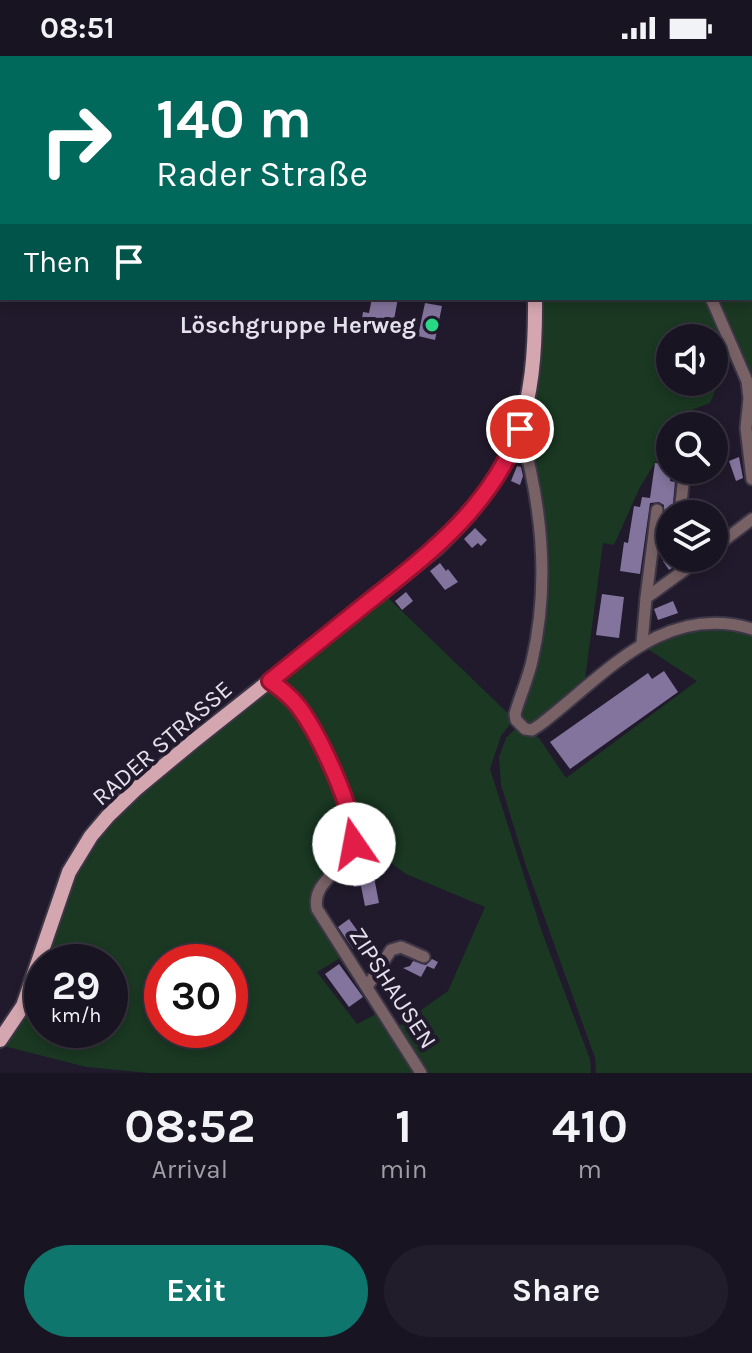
<!DOCTYPE html>
<meta charset="utf-8">
<style>
:root{--surface:#191421;--page:#221d2a;--text:#f1f3f6;--muted:#9f9ea5;--line:#37333f;--accent:#0f766e}
body{margin:0;font-family:Karla,sans-serif;background:var(--page);color:var(--text);height:100vh;display:flex;flex-direction:column;font-size:30px;white-space:nowrap}
*{box-sizing:border-box;margin:0}
p{font-size:26px;color:var(--muted)}
.icon{flex:none;width:44px;height:44px;fill:none;stroke:currentColor;stroke-width:2;stroke-linecap:round;stroke-linejoin:round}
.map{position:relative;height:1017px;overflow:hidden}
.panel{display:flex;flex-direction:column;background:var(--surface);flex:1}
.panel>*{flex:none}
.guide{position:absolute;left:0px;top:0px;width:752px;height:244px;box-shadow:0 4px 12px #0003,0 0 0 2px var(--line);background:#00695c;color:#fff;overflow:hidden}
.controls{position:absolute;left:656px;top:268px;display:grid;gap:16px}
.controls a{display:grid;place-items:center;width:72px;height:72px;border-radius:50%;background:var(--surface);box-shadow:0 4px 12px #0003,0 0 0 2px var(--line);font-size:40px}
.speed{position:absolute;left:24px;top:888px;display:flex;gap:16px;font-size:40px;font-weight:700;text-align:center}
.speed>*{display:grid;place-content:center;width:104px;height:104px;border-radius:50%;background:var(--surface);box-shadow:0 4px 12px #0003,0 0 0 2px var(--line);line-height:1}
.speed small{font-size:20px;font-weight:400}
.speed .limit{border:12px solid #d22;background:#fff;color:#111}
.pin{position:absolute;display:grid;place-items:center;width:68px;height:68px;color:#fff;margin:-34px;border:4px solid #fff;border-radius:50%;box-shadow:0 2px 8px #0007}
.me{position:absolute;width:88px;margin:-44px;rotate:348deg;stroke-linejoin:round;filter:drop-shadow(0 0 6px #0008)}
.turn{display:flex;align-items:center;gap:28px;height:168px;padding:0 24px;font-size:36px}
.turn .icon{width:104px;height:104px;stroke-width:2.5}
.turn b{display:block;font-size:56px;line-height:68px}
.then{display:flex;align-items:center;height:76px;padding:0 24px;background:#0003;gap:16px;font-size:30px}
.eta{display:flex;justify-content:space-evenly;align-items:center;height:136px;text-align:center}
.eta b{font-size:48px;font-weight:700;line-height:56px}
.cta{display:flex;gap:16px;margin-top:auto;padding:16px 24px}
.cta a{flex:1;height:92px;border-radius:48px;background:var(--accent);color:#fff;font-size:32px;font-weight:700;line-height:92px;text-align:center}
.cta a+a{background:var(--page);color:var(--text)}
.status{display:flex;justify-content:space-between;align-items:center;height:56px;padding:0 40px;background:var(--surface);direction:ltr}
.status svg{height:22px;fill:currentColor}
.map>svg:first-child{display:block}
</style>
<div class="status"><b>08:51</b><svg viewBox="0 0 49 12"><path d="M0 12V9h3v3zM5 12V6h3v6zM10 12V3h3v9zM15 12V0h3v12zM26 1h20v11H26zM47 4h2v5h-2z"/></svg></div>
<div class="map">
<svg width="752" height="1017" viewBox="0 0 752 1017">
<rect width="100%" height="100%" fill="#211a2c"/>
<g fill="#1a3822" fill-rule="evenodd">
<polygon points="0,0 612,0 2,2 2,120"/>
<polygon points="752,44 752,188 750,47"/>
<polygon points="750,191 752,191 752,335 713,242 750,242"/>
<path d="M536,242h172l24,53 -22,52 -21,8 -10,15h-9v12l-31,51 -25,56 -11,-2 -19,144 -53,42 -14,-11 27,-136 -21,-154zM670,282h44v44h-44z"/>
<path d="M383,537l131,126 -13,17 -11,33 52,163 48,127 1,14h-168l-27,-45 52,-37 37,-84 -79,-33 -45,-33 -47,60 31,54 -28,17 40,52 23,-12 40,61h-271l-63,-6 -86,-22 71,-172 47,-65zM42,906h68v68h-68zM162,906h68v68h-68z"/>
<polygon points="694,570 752,575 752,1017 596,1017 595,1002 526,810 501,729 499,701 506,682 515,673 531,677 539,682 566,722 697,625 646,592 652,586"/>
</g>
<g fill="none" stroke-linecap="round" stroke-linejoin="round">
<polyline stroke="#527186" stroke-width="3" points="0,152 2,153"/>
</g>
<g fill="#83749d">
<polygon points="372,242 398,242 393,269 391,269 390,275 361,270 363,256 369,257"/>
<polygon points="425,247 442,250 435,284 418,280"/>
<polygon points="739,401 743,422 736,425 729,405"/>
<polygon points="655,407 670,409 670,425 675,426 673,447 675,458 670,458 670,477 663,475 664,449 659,446 650,447 640,518 620,515 624,486 628,487 634,450 640,451 642,441 650,442"/>
<polygon points="517,410 521,411 523,420 520,429 511,425"/>
<polygon points="475,472 487,484 481,490 478,487 472,492 464,483"/>
<polygon points="667,502 687,502 669,514 663,505"/>
<polygon points="440,507 446,515 448,513 458,526 445,534 430,515"/>
<polygon points="406,536 413,545 402,554 395,545"/>
<polygon points="602,538 624,541 619,582 596,579"/>
<polygon points="673,545 678,557 658,564 654,553"/>
<polygon points="664,615 678,636 570,713 550,686 648,617 652,623"/>
<polygon points="373,816 379,847 365,850 361,830 354,831 351,821"/>
<polygon points="349,863 365,885 353,893 338,871"/>
<polygon points="432,903 438,906 434,913 427,910 421,921 403,912 410,910 413,905 426,909"/>
<polygon points="339,908 363,941 349,951 325,918"/>
</g>
<g fill="none" stroke-linecap="round" stroke-linejoin="round">
<g stroke="#3c3647" stroke-width="15">
<g id="minor">
<polyline points="0,128 2,129"/>
<polyline points="750,190 752,190"/>
<polyline points="0,222 2,222"/>
<polyline points="711,242 747,325 749,342 746,372 752,423"/>
<path d="M520,373c22,76 30,155 12,232 -4,18 -12,35 -17,53l1,6 9,9 7,1 9,-6c64,-49 122,-122 211,-95"/>
<polyline points="684,458 681,447 684,419"/>
<polyline points="714,492 752,463"/>
<polyline points="646,542 657,454"/>
<polyline points="642,587 646,542 701,502"/>
<path d="M270,625c10,7 20,15 28,25 17,23 63,116 54,142 -8,23 -41,34 -35,61l104,164"/>
<polyline points="367,931 391,894 401,891 424,901"/>
</g>
</g>
<g stroke="#3c3647" stroke-width="18">
<g id="major">
<polyline points="613,2 614,0"/>
<path d="M0,984l23,-34 46,-134 22,-36 17,-20 29,-28 58,-48 242,-192c82,-79 99,-138 98,-250"/>
</g>
</g>
<use href="#minor" stroke="#786266" stroke-width="11"/>
<use href="#major" stroke="#d4a6af" stroke-width="14"/>
</g>
<g fill="none" stroke-linecap="round" stroke-linejoin="round">
<g stroke="#92132f" stroke-width="20">
<path id="route" d="M354,788c1,-34 -35,-110 -56,-138 -8,-10 -18,-18 -28,-25 34,-27 68,-55 102,-82 61,-48 120,-94 148,-170"/>
</g>
<use href="#route" stroke="#e11d48" stroke-width="14"/>
</g>
<circle fill="#27d885" stroke="#211a2c" stroke-width="3" cx="432" cy="269" r="8"/>
<g text-anchor="middle" stroke-width="8" stroke-linejoin="round" paint-order="stroke">
<g font-size="24" font-weight="bold" fill="#e4e0ec" stroke="#211a2c" text-anchor="end">
<text x="416" y="277">Löschgruppe Herweg</text>
</g>
<g font-size="24" fill="#e4e0ec" stroke="#211a2c">
<text transform="translate(162 687) rotate(-41)" y="8">RADER STRASSE</text>
<text transform="translate(393 932) rotate(57)" y="8">ZIPSHAUSEN</text>
</g>
</g>
</svg>
<div class="controls">
<a><svg class="icon" aria-label="sound" viewBox="0 0 24 24"><path d="M4 9h4l5-4v14l-5-4H4zM17 9q2 3 0 6"/></svg></a>
<a><svg class="icon" aria-label="search" viewBox="0 0 24 24"><circle cx="10" cy="10" r="6"/><path d="M15 15l6 6"/></svg></a>
<a><svg class="icon" aria-label="layers" viewBox="0 0 24 24"><path d="M12 4l9 5-9 5-9-5zM3 14l9 5 9-5"/></svg></a>
</div>
<div class="speed"><div>29<small>km/h</small></div><div class="limit">30</div></div>
<div class="pin" style="left:520px;top:373px;background:#d93025"><svg class="icon" aria-label="arrive" viewBox="0 0 24 24"><path d="M6 21V4h12l-3 4 3 4H6"/></svg></div>
<svg class="me" style="left:354px;top:788px" viewBox="-20 -20 40 40"><circle r="19" fill="#fff"/><path d="M0-13L10 11 0 6-10 11z" fill="#e11d48"/></svg>
<div class="guide">
<div class="turn"><svg class="icon" aria-label="right" viewBox="0 0 24 24"><path d="M7 20v-9h11M14 6l5 5-5 5"/></svg><div><b>140 m</b>Rader Straße</div></div>
<div class="then">Then<svg class="icon" aria-label="arrive" viewBox="0 0 24 24"><path d="M6 21V4h12l-3 4 3 4H6"/></svg></div>
</div>
</div>
<section class="panel">
<div class="eta">
<div><b>08:52</b><p>Arrival</p></div>
<div><b>1</b><p>min</p></div>
<div><b>410</b><p>m</p></div>
</div>
<div class="cta"><a>Exit</a><a>Share</a></div>
</section>
